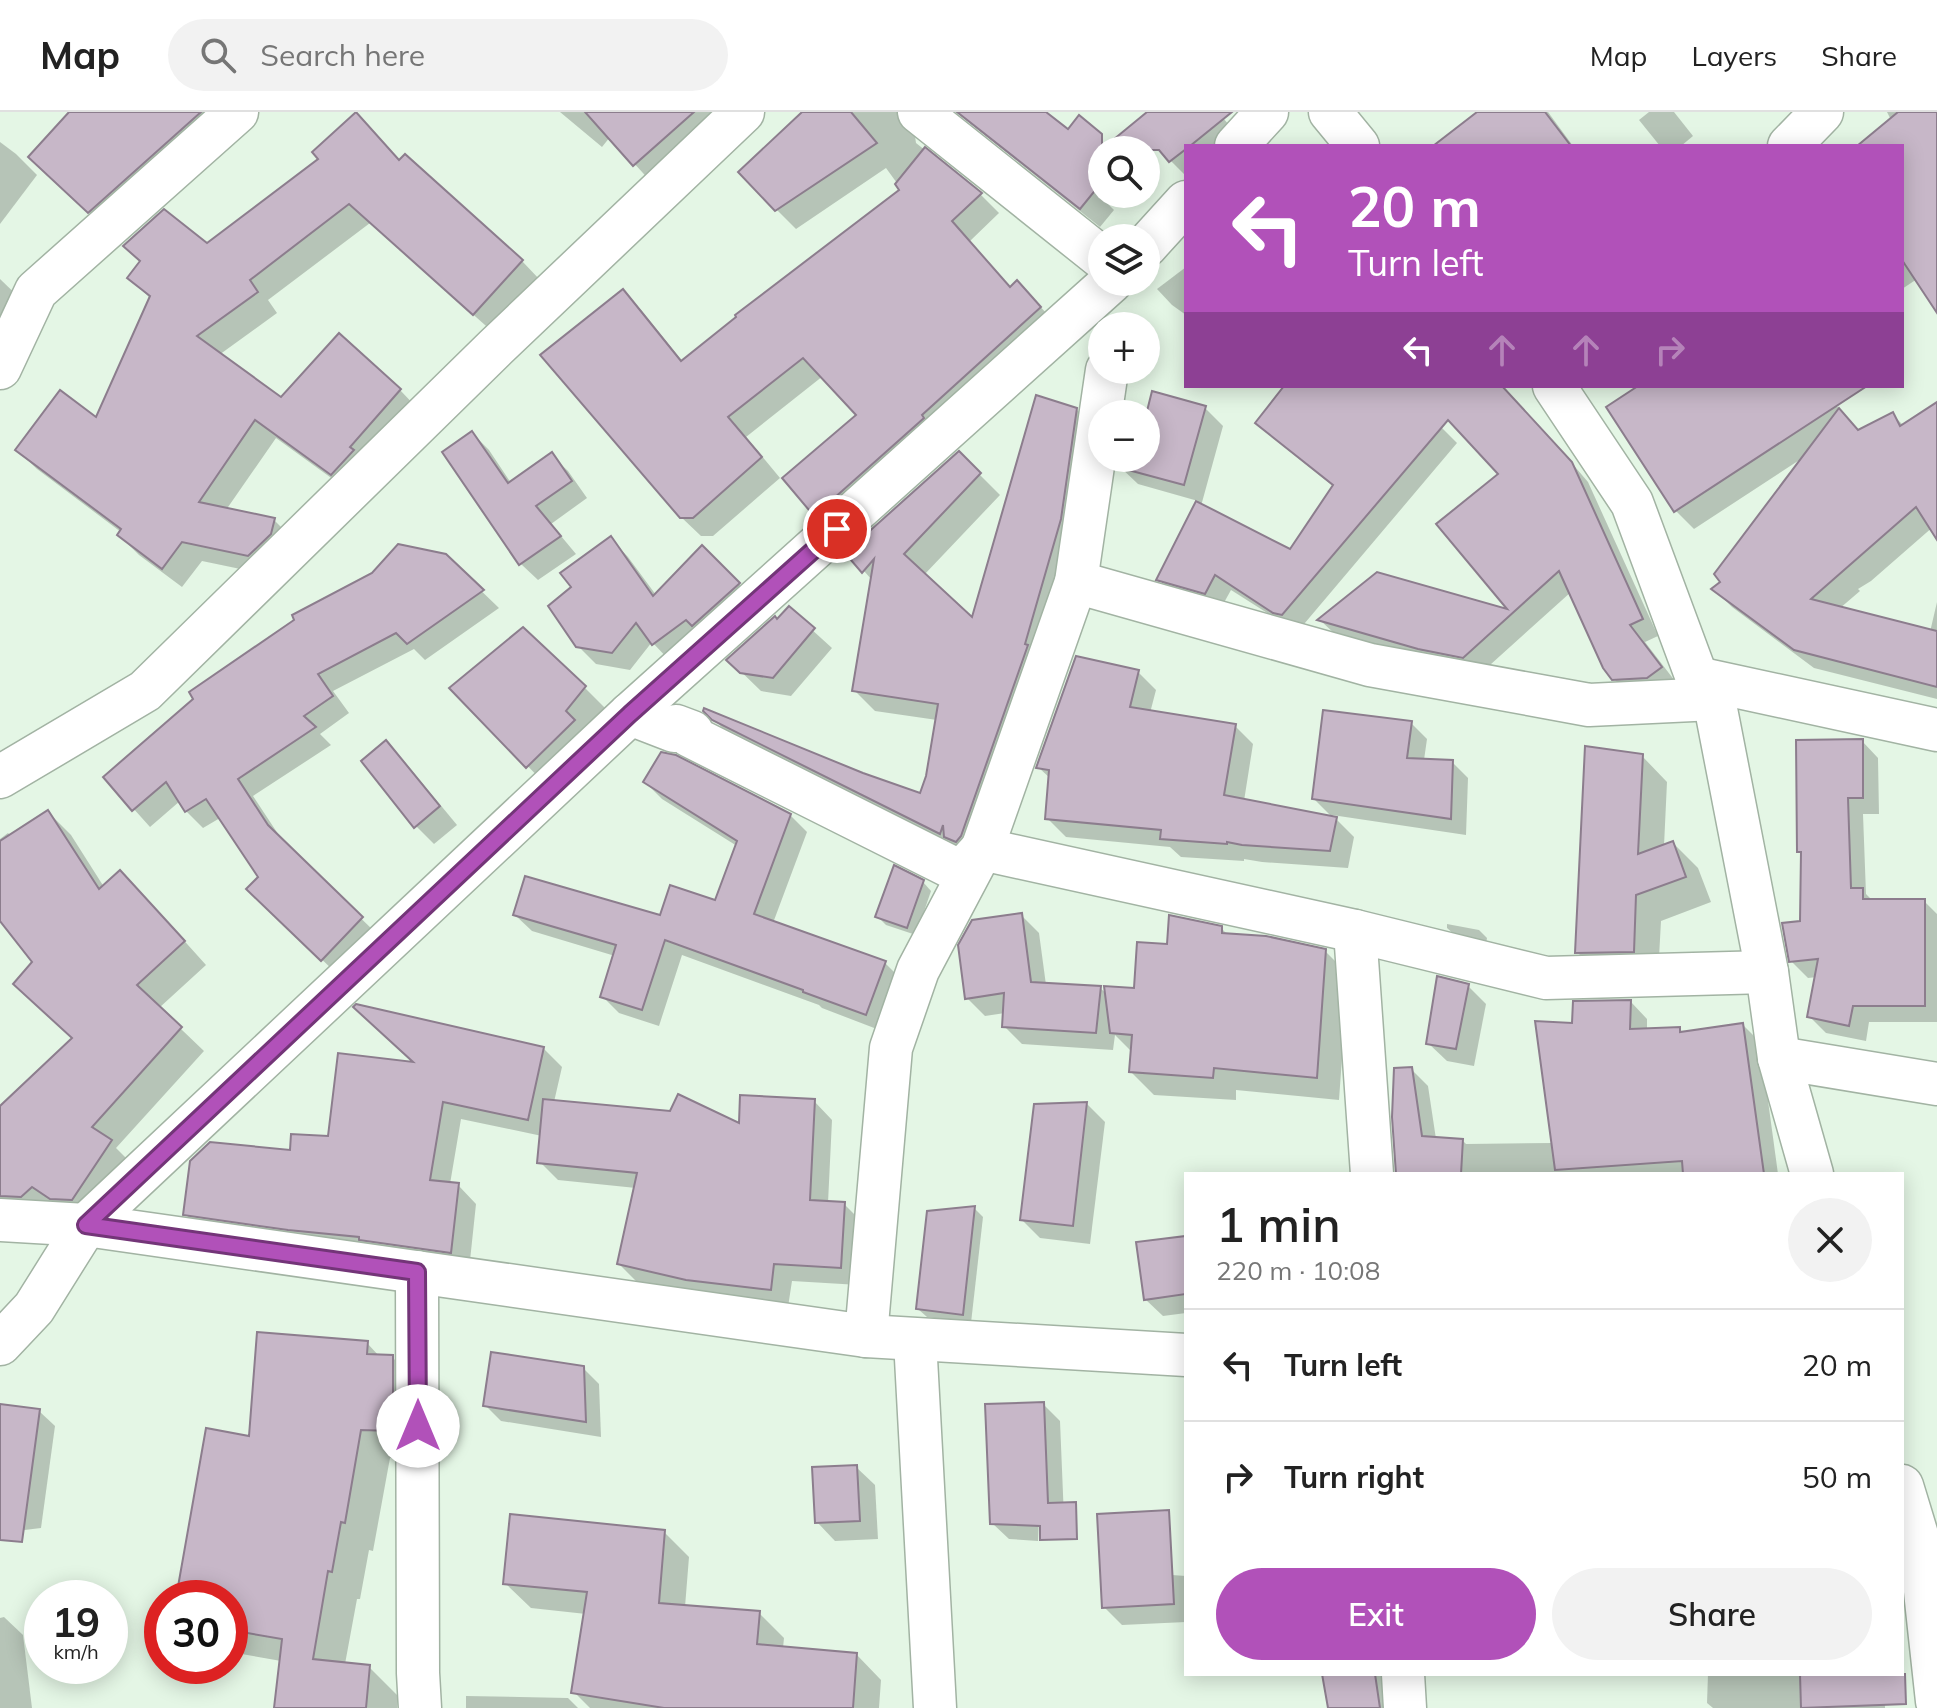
<!DOCTYPE html>
<meta charset="utf-8">
<style>
:root{--surface:#fff;--page:#f2f2f2;--text:#222;--muted:#767676;--line:#e0e0e0;--accent:#b151b9}
body{margin:0;font-family:Mulish,sans-serif;background:var(--page);color:var(--text);height:100vh;display:flex;flex-direction:column;font-size:30px;white-space:nowrap}
*{box-sizing:border-box;margin:0}
p{font-size:26px;color:var(--muted)}
.icon{flex:none;width:44px;height:44px;fill:none;stroke:currentColor;stroke-width:2;stroke-linecap:round;stroke-linejoin:round}
.map{position:relative;flex:1;overflow:hidden}
.drawer{position:absolute;left:1184px;top:1060px;width:720px;height:504px;display:flex;flex-direction:column;background:var(--surface);border-radius:0px;box-shadow:0 4px 20px #0003}
.drawer>*{flex:none}
.top-card{position:absolute;left:1184px;top:32px;width:720px;height:244px;border-radius:0px;box-shadow:0 4px 20px #0003;background:#b151b9;color:#fff;overflow:hidden}
.buttons{position:absolute;left:1088px;top:24px;display:grid;gap:16px}
.buttons a{display:grid;place-items:center;width:72px;height:72px;border-radius:50%;background:var(--surface);box-shadow:0 4px 20px #0003;font-size:40px}
.speed{position:absolute;left:24px;top:1468px;display:flex;gap:16px;font-size:40px;font-weight:700;text-align:center}
.speed>*{display:grid;place-content:center;width:104px;height:104px;border-radius:50%;background:var(--surface);box-shadow:0 4px 20px #0003;line-height:1}
.speed small{font-size:20px;font-weight:400}
.speed .limit{border:12px solid #d22;background:#fff;color:#111}
.pin{position:absolute;display:grid;place-items:center;width:68px;height:68px;color:#fff;margin:-34px;border:4px solid #fff;border-radius:50%;box-shadow:0 2px 8px #0007}
.me{position:absolute;width:88px;margin:-44px;rotate:0deg;stroke-linejoin:round;filter:drop-shadow(0 0 6px #0008)}
.turn{display:flex;align-items:center;gap:28px;height:168px;padding:0 32px;font-size:36px}
.turn .icon{width:104px;height:104px;stroke-width:2.5}
.turn b{display:block;font-size:56px;line-height:68px}
.lanes{display:flex;align-items:center;height:76px;padding:0 32px;background:#0003;justify-content:center;gap:40px;direction:ltr}
.lanes .off{opacity:.35}
.round{display:grid;place-items:center;flex:none;width:84px;height:84px;border-radius:42px;background:var(--page)}
.overview{display:flex;align-items:center;justify-content:space-between;height:136px;padding:0 32px}
h1{font-size:48px;font-weight:600;line-height:60px}
.button{display:flex;gap:16px;margin-top:auto;padding:16px 32px}
.button a{flex:1;height:92px;border-radius:48px;background:var(--accent);color:#fff;font-size:32px;font-weight:600;line-height:92px;text-align:center}
.button a+a{background:var(--page);color:var(--text)}
ul{padding:0;list-style:none}
li{display:flex;align-items:center;gap:24px;height:112px;padding:0 32px;border-top:2px solid var(--line)}
li div{flex:1}
li b{display:block;font-size:30px}
li em{font-style:normal}
header{display:flex;align-items:center;gap:48px;box-sizing:border-box;height:112px;padding:0 40px;background:var(--surface);border-bottom:2px solid var(--line)}
header strong{font-size:38px}
nav{display:flex;gap:44px;margin-inline-start:auto;font-size:28px}
.search{width:560px;height:72px;background:var(--page);display:flex;align-items:center;gap:20px;box-sizing:border-box;padding:0 28px;border-radius:44px;color:var(--muted);font-size:30px}
.map>svg:first-child{display:block}
</style>
<header>
<strong>Map</strong>
<div class="search"><svg class="icon" aria-label="search" viewBox="0 0 24 24"><circle cx="10" cy="10" r="6"/><path d="M15 15l6 6"/></svg>Search here</div>
<nav><a>Map</a><a>Layers</a><a>Share</a></nav>
</header>
<div class="map">
<svg width="1937" height="1596" viewBox="0 0 1937 1596">
<rect width="100%" height="100%" fill="#e4f6e5"/>
<g fill="#0003">
<polygon points="72,0 239,0 107,117 49,63"/>
<polygon points="560,0 750,0 653,72 610,25 602,35"/>
<polygon points="805,0 925,0 914,17 916,31 980,82 999,101 970,129 1011,176 1036,190 1059,215 835,422 816,403 785,367 859,303 823,264 746,325 780,366 713,424 701,424 681,405 623,180 642,199 683,250 902,78 886,56 796,117 777,98 772,28"/>
<polygon points="956,0 1016,0 1114,98 1100,115"/>
<polygon points="1150,0 1218,0 1240,26 1230,34 1186,34 1186,64 1171,49 1139,10"/>
<polygon points="1481,0 1548,0 1573,34 1469,34"/>
<polygon points="1649,0 1674,0 1693,24 1681,34 1660,34 1639,8"/>
<polygon points="1887,0 1937,0 1937,196 1917,167 1902,177 1902,34 1860,34 1891,8"/>
<polygon points="0,30 16,42 37,63 0,112"/>
<polygon points="400,50 522,149 541,169 494,221 370,111 268,188 277,201 219,243 282,288 400,278 419,298 352,381 276,326 226,398 274,408 293,427 269,463 202,449 182,475 139,443 119,423 121,420 37,357 17,338 97,308 151,187 129,166"/>
<polygon points="1186,155 1186,203 1172,193 1157,177"/>
<polygon points="0,167 26,192 0,233"/>
<polygon points="1282,274 1386,274 1441,315 1457,331 1299,518 1291,516 1231,478 1221,496 1175,483 1159,467 1198,389 1138,372 1119,354 1120,346 1146,346 1146,311 1205,296 1223,314 1201,394 1291,440 1334,375 1268,322 1256,310 1375,343"/>
<polygon points="1642,274 1822,274 1820,275 1860,320 1893,303 1904,314 1937,293 1937,417 1934,414 1871,469 1858,477 1860,479 1839,497 1930,520 1937,490 1937,587 1814,556 1732,495 1714,477 1722,470 1804,345 1694,417 1676,399"/>
<polygon points="1076,297 1097,318 977,750 735,628 705,599 862,663 921,683 928,665 937,608 875,599 854,578 872,468 848,441 959,342 1000,383 924,463 973,509"/>
<polygon points="472,321 489,338 511,371 551,343 568,359 587,386 551,412 576,442 538,468 521,452 445,341"/>
<polygon points="1570,349 1588,370 1658,524 1645,530 1678,573 1631,584 1614,567 1571,480 1480,562 1337,524 1320,508 1512,501"/>
<polygon points="611,427 628,445 656,483 702,435 756,489 671,550 652,530 630,558 596,552 578,534 574,475"/>
<polygon points="445,444 499,496 425,548 414,537 333,579 349,601 320,622 331,633 253,684 284,731 378,823 339,864 249,777 260,765 220,706 203,716 186,699 180,689 150,715 106,666"/>
<polygon points="789,497 832,536 791,584 761,579 729,548 777,510"/>
<polygon points="1138,560 1156,578 1150,601 1235,614 1253,632 1244,689 1334,707 1314,687 1411,611 1427,627 1424,648 1452,650 1468,666 1466,723 1332,703 1354,725 1348,756 1262,750 1244,747 1244,749 1181,745 1170,735 1066,725 1047,706 1051,667 1038,655"/>
<polygon points="584,575 608,599 551,678 452,576"/>
<polygon points="1862,629 1878,646 1879,702 1863,702 1866,782 1873,789 1924,789 1937,802 1937,910 1869,910 1866,929 1826,921 1809,904 1817,865 1808,866 1791,849 1802,810 1803,742 1799,739"/>
<polygon points="386,631 404,649 457,713 434,732 416,714"/>
<polygon points="1642,644 1667,670 1664,734 1673,731 1698,756 1711,790 1661,809 1658,864 1603,866 1577,840"/>
<polygon points="645,670 790,703 807,720 773,811 885,851 901,867 882,919 822,896 819,893 682,843 659,914 619,901 602,884 615,844 532,819 515,803 661,806 716,791 737,734 662,687"/>
<polygon points="48,700 71,723 104,775 143,783 206,853 159,896 204,939 116,1036 133,1053 95,1110 0,1101 0,997 74,927 0,779 0,727 8,721 11,724"/>
<polygon points="923,770 931,779 916,823 886,813 877,804"/>
<polygon points="1021,803 1039,821 1046,873 1100,876 1108,883 1136,878 1169,834 1221,816 1228,823 1325,839 1348,862 1339,988 1236,978 1236,988 1154,983 1131,960 1133,941 1115,923 1113,938 1022,932 1004,914 1005,901 985,904 967,886"/>
<polygon points="1447,812 1479,818 1487,826 1486,832 1456,824 1447,816"/>
<polygon points="1468,874 1486,892 1474,954 1447,949 1428,931"/>
<polygon points="1631,890 1647,907 1647,918 1679,917 1684,921 1743,913 1760,930 1778,1062 1398,1062 1411,957 1428,974 1436,1027 1462,1028 1466,1032 1553,1031 1573,913"/>
<polygon points="544,937 562,955 554,990 740,1015 814,989 832,1008 828,1091 844,1092 862,1110 859,1173 792,1169 788,1195 706,1185 637,1170 619,1152 636,1076 558,1068 540,1050 542,1024 461,1007 450,1072 458,1073 476,1092 469,1158 204,1120 185,1102 292,1040 330,1026 417,953"/>
<polygon points="1087,992 1105,1010 1090,1132 1040,1126 1022,1108"/>
<polygon points="974,1096 983,1105 971,1211 927,1205 918,1197"/>
<polygon points="1186,1126 1186,1201 1163,1204 1145,1187"/>
<polygon points="367,1231 380,1245 392,1245 421,1274 421,1347 390,1346 373,1439 369,1438 360,1487 357,1487 345,1552 369,1555 398,1584 397,1596 276,1596 281,1549 230,1540 230,1486 194,1486 250,1326"/>
<polygon points="583,1256 599,1272 601,1325 501,1309 485,1293"/>
<polygon points="1043,1292 1060,1309 1064,1406 1039,1405 1038,1429 1009,1427 992,1411"/>
<polygon points="0,1294 39,1299 55,1314 41,1416 0,1421"/>
<polygon points="856,1355 875,1373 878,1427 835,1429 817,1410"/>
<polygon points="664,1420 689,1445 685,1495 759,1501 784,1526 783,1536 856,1542 881,1568 879,1596 590,1596 574,1580 586,1502 531,1496 505,1471"/>
<polygon points="1102,1458 1186,1464 1186,1510 1122,1513 1104,1495"/>
<polygon points="4,1505 23,1523 32,1596 0,1596 0,1506"/>
<polygon points="1325,1562 1389,1562 1395,1596 1330,1596"/>
<polygon points="1708,1562 1884,1562 1885,1596 1713,1596 1707,1591"/>
<polygon points="466,1584 568,1586 578,1596 466,1596"/>
</g>
<g fill="#c7b7c8" stroke="#8c7d8d" stroke-width="2">
<polygon points="69,0 201,0 88,101 28,45"/>
<polygon points="356,0 399,48 405,42 523,148 473,203 349,92 250,168 258,180 197,224 281,285 339,221 401,277 350,335 354,338 331,363 255,308 199,390 275,406 271,422 248,444 182,430 162,457 117,423 121,417 15,338 60,278 96,305 150,184 127,166 140,149 123,134 164,97 207,131 318,47 312,40"/>
<polygon points="585,0 694,0 633,54"/>
<polygon points="802,0 851,0 877,31 775,99 738,60"/>
<polygon points="957,0 1046,0 1068,17 1079,3 1102,22 1102,37 1147,0 1232,0 1190,34 1186,34 1186,37 1169,50 1159,38 1102,38 1102,70 1080,97"/>
<polygon points="1477,0 1545,0 1571,34 1433,34"/>
<polygon points="1898,0 1937,0 1937,201 1902,148 1902,34 1857,34"/>
<polygon points="925,35 982,81 952,109 1010,175 1017,168 1041,195 922,303 924,306 814,404 782,366 856,303 803,246 728,305 762,345 693,406 680,406 540,243 623,177 681,249 736,205 735,203 899,78 895,72"/>
<polygon points="1284,274 1502,274 1572,350 1643,507 1630,513 1662,555 1647,566 1612,568 1603,556 1559,459 1463,546 1418,537 1317,508 1377,460 1507,497 1436,412 1498,362 1448,308 1282,503 1273,501 1215,463 1205,482 1156,468 1196,389 1290,437 1333,373 1255,311"/>
<polygon points="1638,274 1867,274 1674,400 1606,295"/>
<polygon points="1152,279 1206,294 1184,373 1117,355 1118,346 1146,346 1146,303"/>
<polygon points="1036,283 1077,296 1061,407 1025,532 1028,533 961,724 956,730 944,725 943,713 940,722 712,608 703,599 704,596 863,661 920,681 926,664 938,592 852,579 874,447 862,461 845,441 959,339 981,361 904,442 972,505"/>
<polygon points="1937,290 1937,428 1916,395 1811,487 1937,519 1937,575 1794,538 1711,477 1720,470 1714,462 1839,296 1858,318 1893,300 1900,314"/>
<polygon points="472,319 508,371 552,340 572,369 536,394 561,424 519,453 442,340"/>
<polygon points="611,424 653,484 702,433 740,471 692,514 686,508 652,533 636,511 612,541 576,535 548,494 571,475 560,461"/>
<polygon points="398,432 446,442 484,478 407,532 396,521 318,562 333,584 304,604 316,615 238,667 268,713 363,805 321,849 246,777 258,765 206,687 185,700 166,670 132,699 103,665 193,587 189,580 294,508 292,503 372,461"/>
<polygon points="789,494 815,516 773,566 740,561 726,548 775,504 777,507"/>
<polygon points="523,515 586,574 566,599 575,608 526,656 449,576"/>
<polygon points="1076,544 1139,558 1130,595 1236,612 1224,683 1337,705 1330,739 1242,733 1227,730 1227,732 1160,727 1161,718 1045,707 1049,658 1036,656"/>
<polygon points="1323,598 1412,609 1407,646 1453,648 1451,707 1312,687"/>
<polygon points="1863,627 1863,686 1848,686 1851,776 1863,776 1863,787 1925,787 1925,894 1853,894 1849,914 1807,905 1818,847 1789,850 1782,811 1800,809 1801,740 1797,740 1796,628"/>
<polygon points="386,628 440,694 414,716 361,649"/>
<polygon points="1585,634 1643,642 1638,742 1673,729 1686,765 1636,783 1634,840 1575,841"/>
<polygon points="661,640 676,643 791,702 754,802 886,849 866,903 803,880 803,878 665,828 642,898 600,885 616,833 513,803 525,764 660,803 670,773 715,788 737,729 643,670"/>
<polygon points="48,698 99,777 120,758 185,829 137,873 182,915 92,1015 112,1028 72,1088 50,1087 32,1075 21,1085 0,1084 0,994 72,926 13,872 32,850 0,809 0,729"/>
<polygon points="894,753 924,768 907,816 875,805"/>
<polygon points="1022,801 1031,870 1101,874 1096,921 1002,915 1004,881 965,887 958,833 972,808"/>
<polygon points="1169,803 1222,814 1222,821 1266,824 1326,837 1317,966 1214,956 1213,966 1129,960 1132,923 1110,921 1104,874 1134,876 1137,830 1167,832"/>
<polygon points="1437,864 1469,872 1456,937 1426,932"/>
<polygon points="1631,888 1630,917 1680,915 1680,920 1743,911 1764,1062 1683,1062 1682,1049 1555,1058 1535,909 1572,911 1573,889"/>
<polygon points="356,892 544,935 528,1008 443,990 430,1068 459,1071 451,1141 359,1128 359,1125 288,1118 183,1103 190,1049 210,1030 290,1038 291,1022 328,1024 338,941 413,950 353,895"/>
<polygon points="1412,955 1422,1024 1463,1027 1461,1062 1396,1062 1392,1005 1394,956"/>
<polygon points="678,982 739,1011 740,983 815,987 810,1088 845,1090 841,1156 774,1152 771,1178 686,1168 617,1152 637,1061 537,1051 543,987 670,999"/>
<polygon points="1087,990 1073,1114 1020,1108 1034,992"/>
<polygon points="975,1094 963,1203 916,1197 927,1099"/>
<polygon points="1186,1124 1186,1182 1144,1188 1136,1130"/>
<polygon points="257,1220 368,1229 367,1242 393,1243 393,1319 361,1318 345,1411 341,1410 332,1460 328,1459 313,1547 370,1553 366,1596 274,1596 282,1527 230,1518 230,1486 176,1486 206,1316 249,1324"/>
<polygon points="491,1240 584,1254 586,1310 483,1294"/>
<polygon points="1044,1290 1048,1391 1076,1390 1077,1427 1040,1428 1040,1414 990,1412 985,1292"/>
<polygon points="0,1292 40,1297 22,1430 0,1428"/>
<polygon points="857,1353 860,1409 815,1411 812,1355"/>
<polygon points="1169,1398 1174,1492 1102,1496 1097,1402"/>
<polygon points="510,1402 665,1418 659,1491 760,1499 757,1532 857,1541 853,1596 664,1596 571,1581 587,1480 503,1472"/>
<polygon points="1322,1562 1375,1562 1380,1596 1328,1596"/>
<polygon points="1800,1562 1905,1562 1906,1592 1801,1596"/>
</g>
<g fill="none" stroke-linecap="round" stroke-linejoin="round">
<g stroke="#a2b3a3" stroke-width="45">
<g id="street">
<polyline points="919,0 1102,146"/>
<polyline points="1330,0 1358,34"/>
<polyline points="1236,34 1267,0"/>
<polyline points="1789,34 1822,0"/>
<polyline points="1146,134 1186,90"/>
<polyline points="0,256 36,179 237,0"/>
<polyline points="1554,274 1632,391 1697,566 1714,587 1767,860 1779,946 1812,1062"/>
<polyline points="1076,470 1370,553 1589,593 1714,587"/>
<polyline points="1697,566 1937,618"/>
<polyline points="630,602 674,619 676,614 692,620 690,624 961,760 982,737 1355,819 1546,866 1767,860"/>
<polyline points="0,665 145,579 496,235 743,0"/>
<polyline points="1355,819 1372,1062"/>
<polyline points="1779,946 1937,972"/>
<polyline points="0,1108 86,1113 866,1224 1186,1243"/>
<polyline points="417,1160 418,1561 420,1596"/>
<polyline points="866,1224 891,936 918,858 982,737 1076,470 1107,258"/>
<polyline points="915,1228 935,1596"/>
<polyline points="0,1232 34,1196 86,1113 630,602 1111,170"/>
<polyline points="1902,1374 1920,1433 1937,1589"/>
<polyline points="1403,1562 1405,1596"/>
</g>
</g>
<use href="#street" stroke="#fff" stroke-width="42"/>
</g>
<g fill="none" stroke-linecap="round" stroke-linejoin="round">
<g stroke="#733578" stroke-width="20">
<polyline id="route" points="418,1314 417,1160 86,1113 630,602 837,417"/>
</g>
<use href="#route" stroke="#b151b9" stroke-width="14"/>
</g>
</svg>
<div class="buttons">
<a><svg class="icon" aria-label="search" viewBox="0 0 24 24"><circle cx="10" cy="10" r="6"/><path d="M15 15l6 6"/></svg></a>
<a><svg class="icon" aria-label="layers" viewBox="0 0 24 24"><path d="M12 4l9 5-9 5-9-5zM3 14l9 5 9-5"/></svg></a>
<a>+</a>
<a>−</a>
</div>
<div class="speed"><div>19<small>km/h</small></div><div class="limit">30</div></div>
<div class="pin" style="left:837px;top:417px;background:#d93025"><svg class="icon" aria-label="arrive" viewBox="0 0 24 24"><path d="M6 21V4h12l-3 4 3 4H6"/></svg></div>
<svg class="me" style="left:418px;top:1314px" viewBox="-20 -20 40 40"><circle r="19" fill="#fff"/><path d="M0-13L10 11 0 6-10 11z" fill="#b151b9"/></svg>
<div class="top-card">
<div class="turn"><svg class="icon" aria-label="left" viewBox="0 0 24 24"><path d="M17 20v-9H6M10 6l-5 5 5 5"/></svg><div><b>20 m</b>Turn left</div></div>
<div class="lanes"><svg class="icon" aria-label="left" viewBox="0 0 24 24"><path d="M17 20v-9H6M10 6l-5 5 5 5"/></svg><svg class="icon off" aria-label="ahead" viewBox="0 0 24 24"><path d="M12 20V5M6 11l6-6 6 6"/></svg><svg class="icon off" aria-label="ahead" viewBox="0 0 24 24"><path d="M12 20V5M6 11l6-6 6 6"/></svg><svg class="icon off" aria-label="right" viewBox="0 0 24 24"><path d="M7 20v-9h11M14 6l5 5-5 5"/></svg></div>
</div>
<section class="drawer">
<div class="overview"><div><h1>1 min</h1><p>220 m · 10:08</p></div><a class="round"><svg class="icon" aria-label="close" viewBox="0 0 24 24"><path d="M6 6l12 12M18 6L6 18"/></svg></a></div>
<ul>
<li><svg class="icon" aria-label="left" viewBox="0 0 24 24"><path d="M17 20v-9H6M10 6l-5 5 5 5"/></svg><div><b>Turn left</b></div><em>20 m</em></li>
<li><svg class="icon" aria-label="right" viewBox="0 0 24 24"><path d="M7 20v-9h11M14 6l5 5-5 5"/></svg><div><b>Turn right</b></div><em>50 m</em></li>
</ul>
<div class="button"><a>Exit</a><a>Share</a></div>
</section>
</div>
